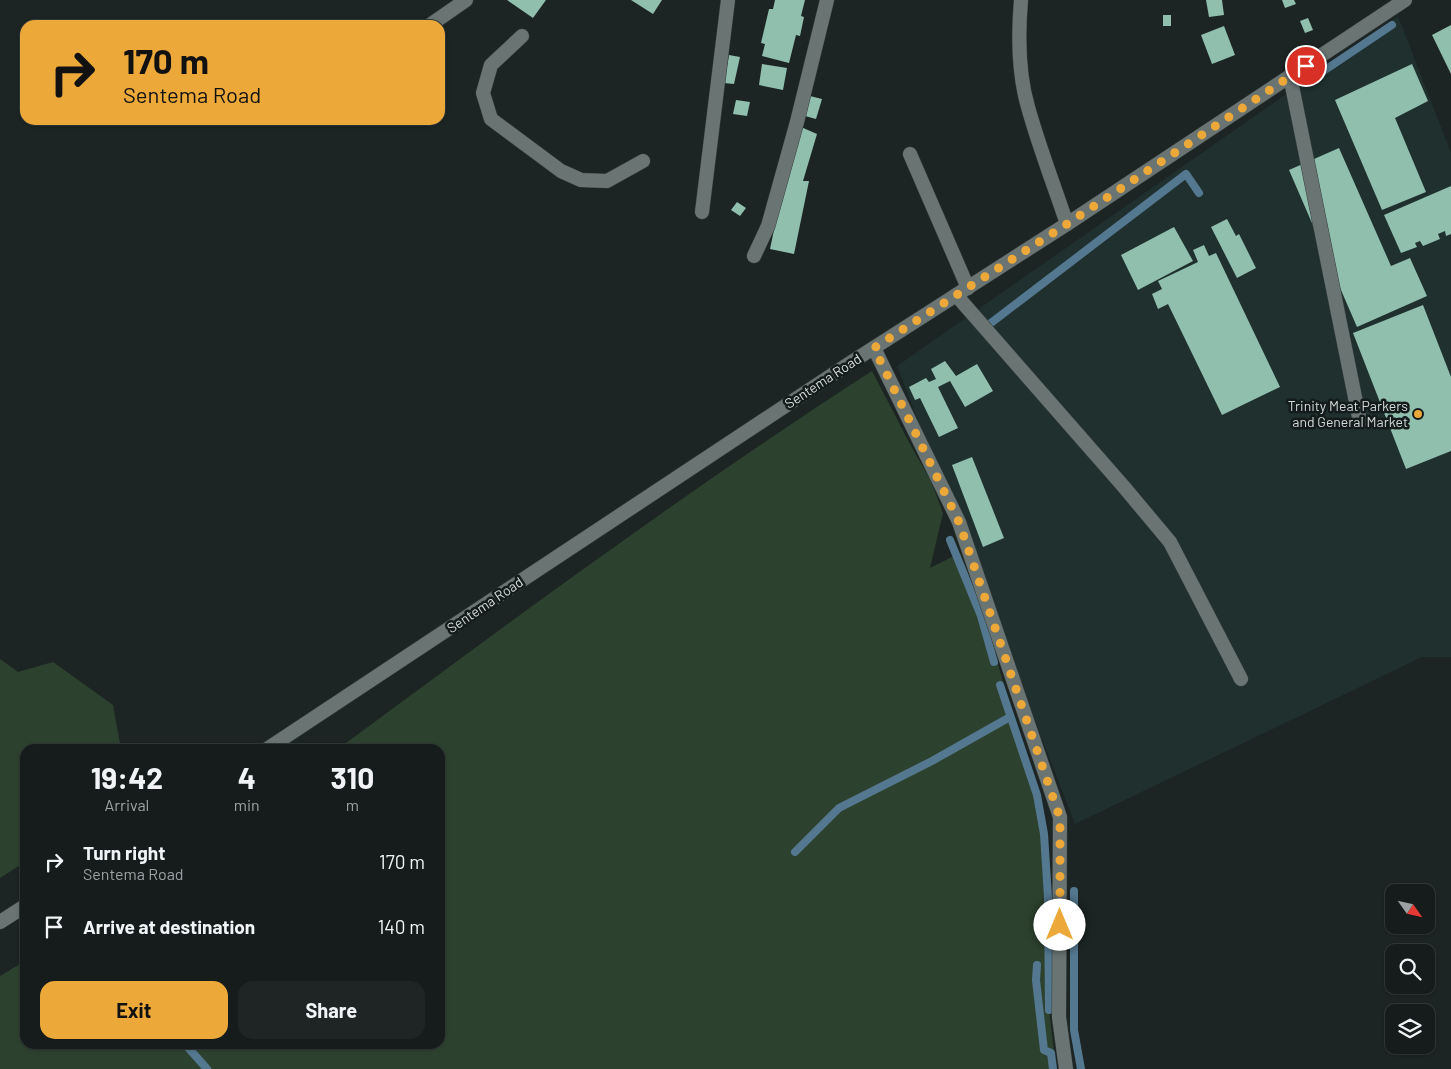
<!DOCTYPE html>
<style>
:root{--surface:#151c1b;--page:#1e2524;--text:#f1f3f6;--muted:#9da1a3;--line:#343a3a;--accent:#eca93a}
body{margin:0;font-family:Barlow,sans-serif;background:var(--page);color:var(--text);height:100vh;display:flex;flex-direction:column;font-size:19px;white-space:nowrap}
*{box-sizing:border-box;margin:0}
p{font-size:16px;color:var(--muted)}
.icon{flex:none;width:28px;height:28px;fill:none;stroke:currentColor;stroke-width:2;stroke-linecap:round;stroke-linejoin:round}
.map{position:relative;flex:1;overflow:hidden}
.drawer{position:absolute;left:20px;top:744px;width:425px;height:305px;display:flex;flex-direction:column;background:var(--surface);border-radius:15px;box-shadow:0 1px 4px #0004,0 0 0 1px var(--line)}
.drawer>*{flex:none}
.banner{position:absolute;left:20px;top:20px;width:425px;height:105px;border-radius:15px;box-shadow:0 1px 4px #0004,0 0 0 1px var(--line);background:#eca93a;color:#111;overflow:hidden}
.needle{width:32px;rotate:124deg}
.controls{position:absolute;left:1385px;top:884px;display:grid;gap:10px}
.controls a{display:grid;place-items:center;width:50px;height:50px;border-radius:10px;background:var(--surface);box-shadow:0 1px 4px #0004,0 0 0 1px var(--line);font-size:25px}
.pin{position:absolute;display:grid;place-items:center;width:42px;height:42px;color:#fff;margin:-21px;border:2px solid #fff;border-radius:50%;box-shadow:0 1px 5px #0007}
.me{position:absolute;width:55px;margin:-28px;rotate:0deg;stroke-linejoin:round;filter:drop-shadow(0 0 4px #0008)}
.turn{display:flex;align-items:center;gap:18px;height:105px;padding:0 20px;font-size:22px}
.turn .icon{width:65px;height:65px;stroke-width:2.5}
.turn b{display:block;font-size:35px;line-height:42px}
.eta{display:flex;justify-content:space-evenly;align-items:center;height:85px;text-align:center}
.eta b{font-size:30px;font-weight:700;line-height:35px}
.cta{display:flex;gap:10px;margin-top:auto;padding:10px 20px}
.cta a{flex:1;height:58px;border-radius:15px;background:var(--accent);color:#111;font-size:20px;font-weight:700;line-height:58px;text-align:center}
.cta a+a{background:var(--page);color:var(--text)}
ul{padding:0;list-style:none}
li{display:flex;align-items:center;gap:15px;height:65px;padding:0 20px}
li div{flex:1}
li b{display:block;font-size:19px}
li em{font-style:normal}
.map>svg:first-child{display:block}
</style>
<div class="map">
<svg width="1451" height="1069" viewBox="0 0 1451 1069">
<rect width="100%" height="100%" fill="#1c2524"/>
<polygon fill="#1f302f" points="1398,16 1451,153 1451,657 1422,657 1075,824 897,366"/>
<g fill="#2d422e">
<path d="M872,371l39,75 20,35 12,32 -13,55 30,-15 19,48 58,194 7,39 4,63 1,113 7,59h-1056v-93l25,-15v83h415v-295h-102c176,-130 351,-260 534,-378z"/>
<polygon points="0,659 18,672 53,662 113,705 121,749 25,749 25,862 0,878"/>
</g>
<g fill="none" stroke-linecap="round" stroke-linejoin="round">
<g stroke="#547890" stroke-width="8">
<polyline points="1319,74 1392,25"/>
<polyline points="987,326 1186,174 1199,193"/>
<polyline points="950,540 981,616 994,662"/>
<polyline points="1000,685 1037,795 1044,834 1048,897 1049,1010"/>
<polyline points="795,852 839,808 932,761 1010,717"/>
<polyline points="1074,891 1074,1030 1081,1069"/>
<polyline points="1037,965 1036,980 1044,1050 1051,1053 1053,1069"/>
<polyline points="185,1044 207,1069"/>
</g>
</g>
<g fill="#90bfad">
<polygon points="507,0 546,0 533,18"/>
<polygon points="631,0 662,0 653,14"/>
<polygon points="775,0 805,0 801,16 804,17 800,36 796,35 789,63 762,56 765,44 761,43 769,9 773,9"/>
<polygon points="1206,0 1222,0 1224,15 1209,17"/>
<polygon points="1282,0 1294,0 1296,4 1285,8"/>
<rect x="1163" y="15" width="8" height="11"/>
<polygon points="1308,18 1313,30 1305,33 1300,21"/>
<polygon points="1451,25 1451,74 1432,35"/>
<polygon points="1224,26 1235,55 1212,64 1201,35"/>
<polygon points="729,55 740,57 734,84 724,83"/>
<polygon points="762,64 787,68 783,90 759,85"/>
<polygon points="1412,64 1428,101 1395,118 1426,192 1382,210 1335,100"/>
<polygon points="810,96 822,99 816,119 805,116"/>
<polygon points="736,100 750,102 747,116 733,114"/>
<polygon points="801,127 817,134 803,181 809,181 794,254 770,249 785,177"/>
<polygon points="1339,148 1391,266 1410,258 1427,296 1357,327 1289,170"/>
<polygon points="1451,186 1451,234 1446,236 1445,231 1438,234 1440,239 1423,246 1420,241 1415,243 1417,247 1401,253 1384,215"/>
<polygon points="737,202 746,208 740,216 731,210"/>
<polygon points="1227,219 1236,236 1239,234 1256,268 1237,278 1211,227"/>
<polygon points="1174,227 1193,261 1138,290 1121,255"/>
<polygon points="1204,245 1209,256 1216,253 1280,387 1222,415 1168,304 1158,309 1152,294 1162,289 1158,281 1198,262 1193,250"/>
<polygon points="1423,305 1451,377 1451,451 1406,469 1353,333"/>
<polygon points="945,361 956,376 977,364 993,391 965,407 950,381 938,387 958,428 939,437 920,398 915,400 909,387 926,378 929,382 936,379 931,369"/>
<polygon points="972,457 1004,538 983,547 952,465"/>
</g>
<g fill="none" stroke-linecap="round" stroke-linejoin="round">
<g stroke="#373f3f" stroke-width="15">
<g id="service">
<polyline points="430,25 466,0"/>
<polyline points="522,36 491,65 483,93 491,119 561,171 581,180 607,181 643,161"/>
<polyline points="1290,76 1360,422"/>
<polyline points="910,154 968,288"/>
<polyline points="956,295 1124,487 1170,542 1241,679"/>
</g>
</g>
<g stroke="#373f3f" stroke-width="15">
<g id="minor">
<path d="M1021,0c-3,35 -3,73 7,107 11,40 26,78 39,117"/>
<polyline points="702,212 728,0"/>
<polyline points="754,256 768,226 797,122 827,0"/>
</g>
</g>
<g stroke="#373f3f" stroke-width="15">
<polyline id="tertiary" points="874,348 959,522 1060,817 1059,1017 1066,1069"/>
</g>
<g stroke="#373f3f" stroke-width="15">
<g id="secondary">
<polyline points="267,749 847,365 1067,224 1405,0"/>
<polyline points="0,922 25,906"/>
</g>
</g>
<use href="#service" stroke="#697473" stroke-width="14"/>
<use href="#minor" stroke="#697473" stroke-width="14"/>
<use href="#tertiary" stroke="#697473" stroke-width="14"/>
<use href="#secondary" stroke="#697473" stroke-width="14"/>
</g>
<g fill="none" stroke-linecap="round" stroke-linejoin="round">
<polyline stroke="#eca93a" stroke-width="9" stroke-dasharray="0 16.2" points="1060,925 1060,818 959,522 874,348 1067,224 1306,66"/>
</g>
<circle fill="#eca93a" stroke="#131b1b" stroke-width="2" cx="1418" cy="414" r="5"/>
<g text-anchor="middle" stroke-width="5" stroke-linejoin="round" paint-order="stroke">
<g font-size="14" fill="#d4dada" stroke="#131b1b">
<text transform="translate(823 381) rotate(-33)" y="5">Sentema Road</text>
<text transform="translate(485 605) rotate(-34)" y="5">Sentema Road</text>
</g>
<g font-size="14" fill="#d4dada" stroke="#131b1b" text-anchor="end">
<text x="1408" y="411">Trinity Meat Parkers<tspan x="1408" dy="16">and General Market</tspan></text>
</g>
</g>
</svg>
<div class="controls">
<a><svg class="needle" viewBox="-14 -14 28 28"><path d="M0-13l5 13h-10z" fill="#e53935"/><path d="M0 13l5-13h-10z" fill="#9da1a3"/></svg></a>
<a><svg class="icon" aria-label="search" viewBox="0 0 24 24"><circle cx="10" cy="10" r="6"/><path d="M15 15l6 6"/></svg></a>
<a><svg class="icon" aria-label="layers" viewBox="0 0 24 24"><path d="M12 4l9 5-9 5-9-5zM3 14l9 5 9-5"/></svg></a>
</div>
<div class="pin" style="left:1306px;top:66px;background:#d93025"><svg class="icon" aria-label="arrive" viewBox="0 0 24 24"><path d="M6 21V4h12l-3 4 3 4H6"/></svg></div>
<svg class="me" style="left:1060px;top:925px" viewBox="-20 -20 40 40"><circle r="19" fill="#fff"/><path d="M0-13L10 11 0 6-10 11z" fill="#eca93a"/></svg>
<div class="banner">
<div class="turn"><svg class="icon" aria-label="right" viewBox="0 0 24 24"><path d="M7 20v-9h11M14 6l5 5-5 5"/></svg><div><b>170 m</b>Sentema Road</div></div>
</div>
<section class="drawer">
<div class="eta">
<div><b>19:42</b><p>Arrival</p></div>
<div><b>4</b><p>min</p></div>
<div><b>310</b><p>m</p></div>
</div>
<ul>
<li><svg class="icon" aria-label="right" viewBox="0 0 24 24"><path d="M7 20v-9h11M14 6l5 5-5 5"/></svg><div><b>Turn right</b><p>Sentema Road</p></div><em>170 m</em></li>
<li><svg class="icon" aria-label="arrive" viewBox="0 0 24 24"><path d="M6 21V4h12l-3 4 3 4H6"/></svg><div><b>Arrive at destination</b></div><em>140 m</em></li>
</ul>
<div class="cta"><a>Exit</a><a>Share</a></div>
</section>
</div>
